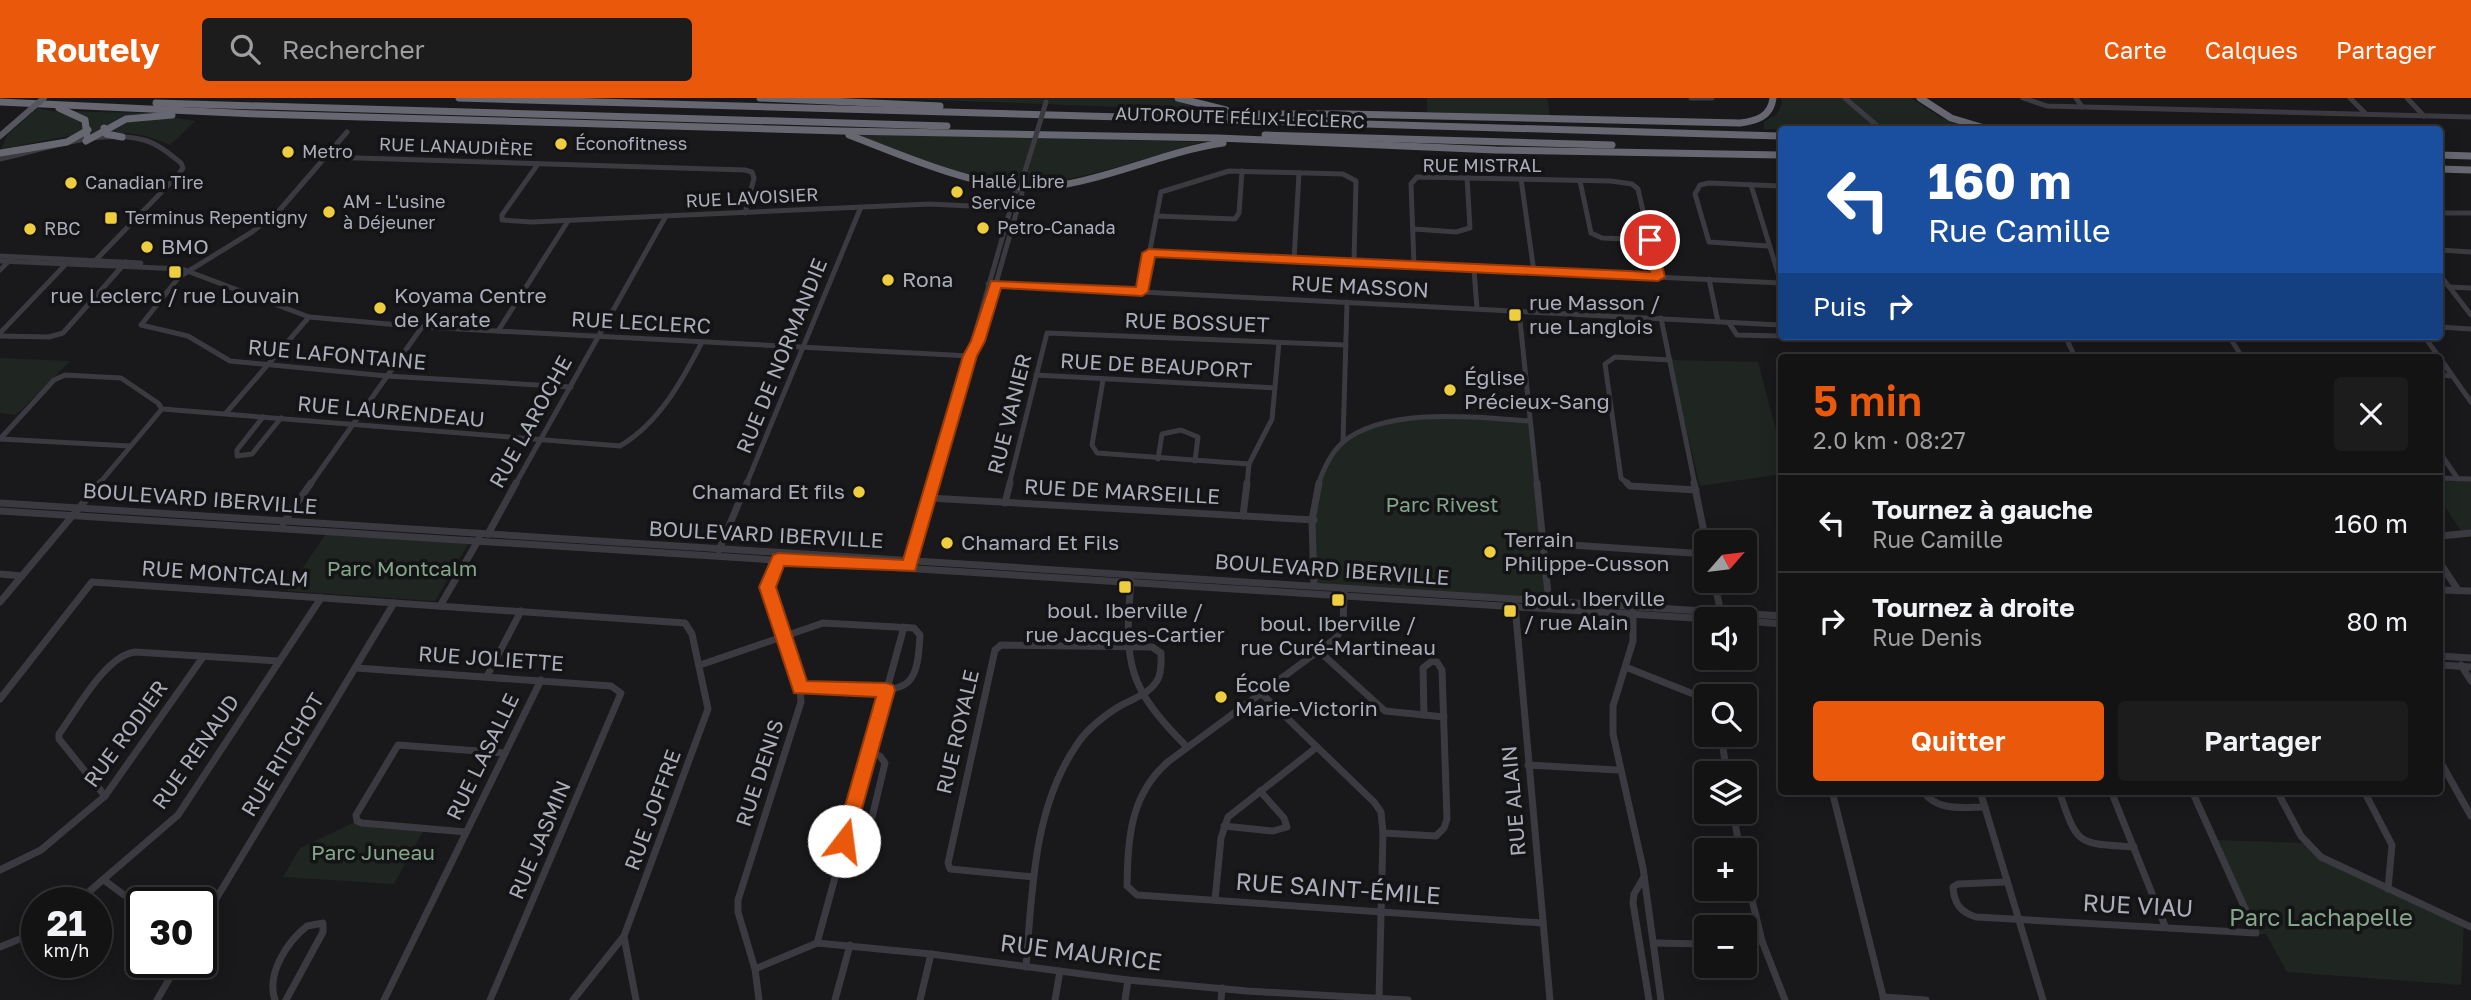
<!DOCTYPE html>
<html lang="fr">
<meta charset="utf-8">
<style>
:root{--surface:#131314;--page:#1c1c1d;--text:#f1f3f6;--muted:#9d9ea0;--line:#323234;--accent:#ea580c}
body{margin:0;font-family:"Golos Text",sans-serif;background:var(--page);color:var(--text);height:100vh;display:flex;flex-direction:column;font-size:26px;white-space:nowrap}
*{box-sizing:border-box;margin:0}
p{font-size:23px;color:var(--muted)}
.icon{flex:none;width:38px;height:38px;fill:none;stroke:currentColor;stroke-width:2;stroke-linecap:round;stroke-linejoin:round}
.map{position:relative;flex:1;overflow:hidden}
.panel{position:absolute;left:1778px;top:256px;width:665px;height:441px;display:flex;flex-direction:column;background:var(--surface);border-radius:7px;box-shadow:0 4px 18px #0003,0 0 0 2px var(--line)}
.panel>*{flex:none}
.banner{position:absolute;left:1778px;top:28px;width:665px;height:214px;border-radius:7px;box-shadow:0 4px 18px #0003,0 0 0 2px var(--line);background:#1a4fa0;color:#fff;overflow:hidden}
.needle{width:46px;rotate:62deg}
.fabs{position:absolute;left:1694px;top:432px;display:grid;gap:14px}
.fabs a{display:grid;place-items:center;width:63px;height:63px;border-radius:7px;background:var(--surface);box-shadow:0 4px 18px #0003,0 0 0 2px var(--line);font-size:35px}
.speed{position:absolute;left:21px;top:789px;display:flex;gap:14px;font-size:35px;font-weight:700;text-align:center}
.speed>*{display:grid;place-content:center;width:91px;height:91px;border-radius:50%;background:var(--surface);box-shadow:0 4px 18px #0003,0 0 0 2px var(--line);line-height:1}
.speed small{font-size:18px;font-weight:400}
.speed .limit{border:4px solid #111;border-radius:10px;background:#fff;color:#111}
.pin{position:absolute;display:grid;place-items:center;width:60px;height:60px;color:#fff;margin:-30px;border:4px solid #fff;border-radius:50%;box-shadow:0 2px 7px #0007}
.me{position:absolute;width:77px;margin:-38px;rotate:15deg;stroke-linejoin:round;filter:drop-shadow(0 0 5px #0008)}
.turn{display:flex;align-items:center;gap:24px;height:147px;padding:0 35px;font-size:32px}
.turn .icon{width:91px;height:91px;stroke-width:2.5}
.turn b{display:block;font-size:49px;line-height:60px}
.then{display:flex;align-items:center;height:66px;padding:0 35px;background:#0003;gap:14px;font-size:26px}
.round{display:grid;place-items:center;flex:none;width:74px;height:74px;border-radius:7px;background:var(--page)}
.headline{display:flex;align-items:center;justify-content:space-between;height:119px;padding:0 35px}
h1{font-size:42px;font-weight:600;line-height:52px;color:var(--accent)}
.action{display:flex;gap:14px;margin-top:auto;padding:14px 35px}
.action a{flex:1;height:80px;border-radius:7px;background:var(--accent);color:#fff;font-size:28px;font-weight:600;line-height:80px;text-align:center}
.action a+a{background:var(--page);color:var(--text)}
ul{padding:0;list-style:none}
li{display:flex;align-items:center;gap:21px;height:98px;padding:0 35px;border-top:2px solid var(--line)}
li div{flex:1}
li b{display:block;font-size:26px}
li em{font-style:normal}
header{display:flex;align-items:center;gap:42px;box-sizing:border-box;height:98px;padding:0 35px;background:var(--accent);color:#fff}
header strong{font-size:33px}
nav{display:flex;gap:38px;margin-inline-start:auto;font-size:24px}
.search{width:490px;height:63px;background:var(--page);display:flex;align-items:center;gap:18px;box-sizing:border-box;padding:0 24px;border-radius:7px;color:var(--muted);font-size:26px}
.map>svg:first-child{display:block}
</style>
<header>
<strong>Routely</strong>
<div class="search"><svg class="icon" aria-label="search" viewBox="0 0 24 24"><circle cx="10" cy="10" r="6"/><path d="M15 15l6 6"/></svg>Rechercher</div>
<nav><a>Carte</a><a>Calques</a><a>Partager</a></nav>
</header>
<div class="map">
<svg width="2471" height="902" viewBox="0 0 2471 902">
<rect width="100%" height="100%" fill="#19191b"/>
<g fill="#1f2621">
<polygon points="881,0 1170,0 1202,12"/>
<polygon points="1427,0 1547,0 1550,18 1427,14"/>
<polygon points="1781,0 1911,0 1941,20 1974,31 1764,31 1764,24 1777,16 1782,6"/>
<path d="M38,10l13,3 96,2 48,8 -25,24c-52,-26 -116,-5 -169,4l7,-15z"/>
<path d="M853,36l349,8c-56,15 -138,47 -195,41 -48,-5 -107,-33 -154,-49z"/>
<polygon points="0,260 70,263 16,317 0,315"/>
<polygon points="1670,262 1758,264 1781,351 1781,376 1700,388"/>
<path d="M1442,318l88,5 18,180 -234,-16c0,-26 -3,-55 0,-81 8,-71 67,-83 128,-88z"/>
<polygon points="2440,379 2471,380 2471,433 2461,433 2440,401"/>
<polygon points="326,436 468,446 435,503 287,493"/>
<polygon points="357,723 425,730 394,786 283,779 300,750"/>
<polygon points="2214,742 2307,745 2313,753 2464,825 2461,887 2287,874 2266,836 2256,836"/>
</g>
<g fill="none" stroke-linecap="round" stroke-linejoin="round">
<g stroke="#3a3a40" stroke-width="5">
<polyline points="1691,0 1712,0"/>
<polyline points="1845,0 1882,32"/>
<polyline points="2023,0 2047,8 2471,19"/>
<polyline points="2076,0 2082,9"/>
<polyline points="2350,0 2366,16"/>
<polyline points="2407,0 2424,18"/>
<polyline points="347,34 277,115 252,134 179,179 141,227 188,238 230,263 387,278 571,289"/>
<polyline points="327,59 745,72 752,74 754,80 745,115"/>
<path d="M0,61c45,-9 98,-31 144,-19 14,4 26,14 37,23l2,5 -4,6 -88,91"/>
<polyline points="538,66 502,117 502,122 532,124 930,106 1010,110"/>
<polyline points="1521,81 1534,174"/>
<polyline points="1580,83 1591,135 1602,140 1650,142"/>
<polyline points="1751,87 1781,185"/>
<polyline points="2440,115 2471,115"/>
<polyline points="1156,118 1235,121 1239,115 1242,73"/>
<polyline points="1414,131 1456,134 1470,130 1467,79"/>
<polyline points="1768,148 1709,144 1695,96 1700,87 1709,85 1782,88"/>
<polyline points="2440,152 2471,154"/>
<polyline points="1149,155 1782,185"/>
<polyline points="0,158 141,165"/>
<polyline points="1294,162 1299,75"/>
<polyline points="0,163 182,171 309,219 422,229 970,258"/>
<polyline points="1414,167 1411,86 1417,79 1611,83 1632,86 1638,91 1658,179"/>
<polyline points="1474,171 1477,211"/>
<polyline points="0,172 10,162"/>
<polyline points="2440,177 2471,217"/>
<polyline points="1709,181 1718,224"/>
<polyline points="988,186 1782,227"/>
<polyline points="2449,189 2471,190"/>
<polyline points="1142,194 1161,94 1229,73 1343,76 1356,83 1354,164"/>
<polyline points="1519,213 1537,387"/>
<polyline points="1661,220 1695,387"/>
<polyline points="1729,225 1737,237 1782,238"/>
<polyline points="2440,229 2471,231"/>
<polyline points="498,233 568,123"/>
<polyline points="0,235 66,166"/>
<polyline points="0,238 49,239 63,235 126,164"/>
<polyline points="2065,238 2075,259"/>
<polyline points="2229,238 2242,259"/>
<polyline points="2424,238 2439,259"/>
<polyline points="971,256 988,213 1022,95 1020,89"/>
<polyline points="2440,260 2471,304"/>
<polyline points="1036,277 1275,290"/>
<polyline points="2440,277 2452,278"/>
<polyline points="1103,282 1092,347 1097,355 1249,366"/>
<polyline points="226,315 309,219"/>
<polyline points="263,319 237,352 237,358 252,356 281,320"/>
<path d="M0,341l54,-59 11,-5 56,3 37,25 4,6 458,37c39,-23 62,-65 82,-104"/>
<polyline points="0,341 130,348"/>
<polyline points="1343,343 1347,204"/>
<polyline points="2440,355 2458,381"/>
<polyline points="1158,361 1162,336 1181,332 1198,339 1195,363"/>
<polyline points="2440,380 2471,381"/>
<polyline points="98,387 162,311"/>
<polyline points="310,387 422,229"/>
<polyline points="515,387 666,118"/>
<polyline points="746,387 861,109"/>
<polyline points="932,387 1015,95 1020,89 1034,44"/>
<polyline points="1009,387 1047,235 1346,247"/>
<polyline points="1247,387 1249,366 1272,321 1279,245"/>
<path d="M1318,387c5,-15 12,-31 24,-42 43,-37 135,-26 188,-22"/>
<polyline points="1629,387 1621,380 1605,266 1615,259 1670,262"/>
</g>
<g stroke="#3a3a40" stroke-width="7">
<polyline points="1537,385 1549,506"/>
<polyline points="1627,385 1630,388 1696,392"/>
<polyline points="1694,385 1706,444"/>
<polyline points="929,400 1314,422"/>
<polyline points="0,405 1782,518"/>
<polyline points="1005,405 1010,385"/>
<polyline points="0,413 1725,522"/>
<polyline points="1243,418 1247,385"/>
<polyline points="283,425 311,385"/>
<polyline points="488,436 516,385"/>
<polyline points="2440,438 2471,435"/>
<polyline points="1541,445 1706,456"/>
<polyline points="719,452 747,385"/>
<polyline points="910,464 932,385"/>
<polyline points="2440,465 2458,492"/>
<polyline points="0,476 22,478"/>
<path d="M1131,483c-7,83 -4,106 56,166"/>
<polyline points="1714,483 1721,515"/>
<polyline points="1314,487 1312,422 1319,385"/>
<polyline points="2440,492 2471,493"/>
<path d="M1344,496l-1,32 -7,12 -167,123c-39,33 -41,77 -42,125l10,9 405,28"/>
<polyline points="0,504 100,385"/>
<polyline points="1515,507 1550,902"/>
<polyline points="440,508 479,441"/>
<polyline points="1633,514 1633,543 1613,608 1613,636 1643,770 1661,902"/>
<polyline points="1745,523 1782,526"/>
<polyline points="1320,554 1385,613 1444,619"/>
<polyline points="2440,558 2471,560"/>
<path d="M700,567l123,-42 91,5 6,7c-1,13 -1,37 -12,47 -19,17 -83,6 -108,6"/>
<polyline points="2440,567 2471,569"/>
<polyline points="2461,567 2471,583"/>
<polyline points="356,570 611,588 621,595 490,902"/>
<polyline points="1628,570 1706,601"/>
<polyline points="487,578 521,513"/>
<polyline points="1262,596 1374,704 1381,714 1383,735 1379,900"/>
<polyline points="0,601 92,484 685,525 692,536 708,611 624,838 573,902"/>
<polyline points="1721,637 1727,676"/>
<polyline points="2440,663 2471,718"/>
<polyline points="1528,667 1617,672"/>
<polyline points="1832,693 1884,902"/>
<path d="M1923,693c14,21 40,16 62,16"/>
<polyline points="1980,693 2043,902"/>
<path d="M2059,693c19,56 18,52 75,56"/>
<polyline points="2111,693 2165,828"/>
<polyline points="2277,693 2301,738 2321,759 2471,829"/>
<polyline points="2364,693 2392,747 2388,791"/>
<path d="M105,698l-46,-57v-5c17,-23 47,-79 76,-82l144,9"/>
<polyline points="1733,714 1740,752"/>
<polyline points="1224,728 1273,733 1287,729 1284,720 1260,693"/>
<polyline points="466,734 362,725 357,723 356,717 398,647 505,655"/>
<polyline points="1383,735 1436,738 1444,730 1447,721 1442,572 1437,564 1432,563 1423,570 1424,617"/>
<polyline points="838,765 857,762 865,749 885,665 880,658 868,654"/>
<polyline points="0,772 41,752 105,698 203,559"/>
<polyline points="1745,773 1762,843 1785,902"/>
<polyline points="1644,779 1634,796 1633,805 1649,902"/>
<polyline points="104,782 124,797 214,805"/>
<path d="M2006,784l-48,2 -5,3c1,16 7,25 23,30l280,16 -64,-142"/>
<polyline points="1215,802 1221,740 1228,719 1317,649"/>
<polyline points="76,805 178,717 321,500"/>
<polyline points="201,826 394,505"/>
<polyline points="624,839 636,902"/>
<polyline points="1745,844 1762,843"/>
<polyline points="817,845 904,529"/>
<polyline points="1654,845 1706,846"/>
<polyline points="0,849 37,834"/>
<path d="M1026,869c6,-74 7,-158 50,-221 9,-15 24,-27 39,-37 13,-9 35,-14 43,-30 4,-8 3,-17 3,-26l-9,-6 -151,-2 -6,5 -47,213 2,6 84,8"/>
<polyline points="755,871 817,845 931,856 1128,882 1247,893 1408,902"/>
<polyline points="1883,899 1926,902"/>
<polyline points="157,902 179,864"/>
<path d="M275,902c-9,-26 12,-58 32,-74l16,-3v9l-37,68"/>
<polyline points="384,902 541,582"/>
<polyline points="759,902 755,871 738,814 738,802 801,604 800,590 768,493 778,461"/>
<polyline points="835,902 850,847"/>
<polyline points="920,902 931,856"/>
<polyline points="1055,902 1060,873"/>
<polyline points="1125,902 1128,882"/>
<polyline points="1221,902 1222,890"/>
</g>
<polyline stroke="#56565f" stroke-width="6" points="0,38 31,11"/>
<g stroke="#666771" stroke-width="7">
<polyline points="459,0 1782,38"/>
<polyline points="760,0 940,8"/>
<polyline points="1178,0 1226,12"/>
<polyline points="1920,0 1951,20 1991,32"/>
<polyline points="0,4 257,16 841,33 1218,40 1496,52 1782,57"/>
<polyline points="156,5 947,28"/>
<polyline points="59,10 85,22 87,38"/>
<path d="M1220,16h127l393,9c16,-2 31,-6 33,-25"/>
<polyline points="104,30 106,36 122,39"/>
<path d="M849,37c66,25 140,61 213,50 55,-9 105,-34 161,-42"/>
<polyline points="1265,37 1612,47"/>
<polyline points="86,43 126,21 172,17"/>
<polyline points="0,55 67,44 88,32"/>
<polyline points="2440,57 2471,58"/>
<polyline points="2440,71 2471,72"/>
</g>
<polyline stroke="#3a3a40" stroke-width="5" points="1034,44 1046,4"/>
<polyline stroke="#56565f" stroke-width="6" points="31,11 44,0"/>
</g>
<polygon fill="#ea580c" stroke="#983908" stroke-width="2" points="1650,138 1656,142 1665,179 1658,183 1155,159 1148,194 1142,198 1001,190 985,243 977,258 915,473 784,468 776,489 807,583 886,585 893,587 895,592 853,743 851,749 844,752 837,749 835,743 876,599 794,595 759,489 773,457 778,455 903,462 963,258 971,243 991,183 1136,189 1142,155 1149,151 1650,174 1643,142"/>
<g fill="#eecd3e" stroke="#141416" stroke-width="2.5">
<circle cx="561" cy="46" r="7"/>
<circle cx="288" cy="54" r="7"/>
<circle cx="71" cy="85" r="7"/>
<circle cx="957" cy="94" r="7"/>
<circle cx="329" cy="114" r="7"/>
<rect x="104" y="113" width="14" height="14" rx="3.5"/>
<circle cx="983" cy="130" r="7"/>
<circle cx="30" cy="131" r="7"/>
<circle cx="147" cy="149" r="7"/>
<rect x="168" y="167" width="14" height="14" rx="3.5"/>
<circle cx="888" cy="182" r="7"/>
<circle cx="380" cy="210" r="7"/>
<rect x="1508" y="210" width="14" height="14" rx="3.5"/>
<circle cx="1450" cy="292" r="7"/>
<circle cx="859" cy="394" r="7"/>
<circle cx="947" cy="445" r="7"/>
<circle cx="1490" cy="454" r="7"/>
<rect x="1118" y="482" width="14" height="14" rx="3.5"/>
<rect x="1331" y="495" width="14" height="14" rx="3.5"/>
<rect x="1503" y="506" width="14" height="14" rx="3.5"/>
<circle cx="1221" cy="599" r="7"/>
</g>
<g text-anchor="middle" stroke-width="7" stroke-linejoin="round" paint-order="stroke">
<g font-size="18" fill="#abaeba" stroke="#141416">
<text transform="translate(1240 20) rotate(2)" y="6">AUTOROUTE FÉLIX-LECLERC</text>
<text transform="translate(456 49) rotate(2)" y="6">RUE LANAUDIÈRE</text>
<text x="1482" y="74">RUE MISTRAL</text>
<text transform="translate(752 100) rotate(-3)" y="6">RUE LAVOISIER</text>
</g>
<g font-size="18" fill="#abaeba" stroke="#141416" text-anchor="start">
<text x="575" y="52">Éconofitness</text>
<text x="302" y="60">Metro</text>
<text x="971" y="90">Hallé Libre<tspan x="971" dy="21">Service</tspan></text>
<text x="85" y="91">Canadian Tire</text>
<text x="343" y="110">AM - L'usine<tspan x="343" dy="21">à Déjeuner</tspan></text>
<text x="125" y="126">Terminus Repentigny</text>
<text x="997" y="136">Petro-Canada</text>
<text x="44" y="137">RBC</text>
</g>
<g font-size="21" fill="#abaeba" stroke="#141416" text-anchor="start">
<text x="161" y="156">BMO</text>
<text x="902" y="189">Rona</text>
<text x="175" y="205" text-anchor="middle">rue Leclerc / rue Louvain</text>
<text x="394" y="205">Koyama Centre<tspan x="394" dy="24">de Karate</tspan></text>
<text x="1529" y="212">rue Masson /<tspan x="1529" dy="24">rue Langlois</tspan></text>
<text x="1464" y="287">Église<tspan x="1464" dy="24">Précieux-Sang</tspan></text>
<text x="845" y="401" text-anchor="end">Chamard Et fils</text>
<text x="1504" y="449">Terrain<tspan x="1504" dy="24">Philippe-Cusson</tspan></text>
<text x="961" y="452">Chamard Et Fils</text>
<text x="1524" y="508">boul. Iberville<tspan x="1524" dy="24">/ rue Alain</tspan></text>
<text x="1125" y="520" text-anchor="middle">boul. Iberville /<tspan x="1125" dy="24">rue Jacques-Cartier</tspan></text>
<text x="1338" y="533" text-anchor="middle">boul. Iberville /<tspan x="1338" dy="24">rue Curé-Martineau</tspan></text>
<text x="1235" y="594">École<tspan x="1235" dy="24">Marie-Victorin</tspan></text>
</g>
<g font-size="21" fill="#abaeba" stroke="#141416">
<text transform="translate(1360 189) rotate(3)" y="7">RUE MASSON</text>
<text transform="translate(641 225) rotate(3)" y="7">RUE LECLERC</text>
<text transform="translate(1197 225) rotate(2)" y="7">RUE BOSSUET</text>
<text transform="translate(337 257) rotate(5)" y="7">RUE LAFONTAINE</text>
<text transform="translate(782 258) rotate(-68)" y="7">RUE DE NORMANDIE</text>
<text transform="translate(1156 268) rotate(3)" y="7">RUE DE BEAUPORT</text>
<text transform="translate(391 314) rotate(5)" y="7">RUE LAURENDEAU</text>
<text transform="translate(1010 316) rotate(-76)" y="7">RUE VANIER</text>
<text transform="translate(531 324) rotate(-61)" y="7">RUE LAROCHE</text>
<text transform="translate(1122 394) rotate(3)" y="7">RUE DE MARSEILLE</text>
<text transform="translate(200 401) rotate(4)" y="7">BOULEVARD IBERVILLE</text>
<text transform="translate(766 437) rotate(3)" y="7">BOULEVARD IBERVILLE</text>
<text transform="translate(1332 472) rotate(4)" y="7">BOULEVARD IBERVILLE</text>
<text transform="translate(225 476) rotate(4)" y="7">RUE MONTCALM</text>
<text transform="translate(491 561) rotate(4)" y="7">RUE JOLIETTE</text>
<text transform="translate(958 634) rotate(-77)" y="7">RUE ROYALE</text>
<text transform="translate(126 636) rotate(-54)" y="7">RUE RODIER</text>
<text transform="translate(196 654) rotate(-55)" y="7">RUE RENAUD</text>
<text transform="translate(283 657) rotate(-59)" y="7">RUE RITCHOT</text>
<text transform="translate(483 659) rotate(-64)" y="7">RUE LASALLE</text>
<text transform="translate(760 675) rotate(-72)" y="7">RUE DENIS</text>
<text transform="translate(1514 703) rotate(-95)" y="7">RUE ALAIN</text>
<text transform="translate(653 712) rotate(-70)" y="7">RUE JOFFRE</text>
<text transform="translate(540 742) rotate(-67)" y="7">RUE JASMIN</text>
</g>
<g font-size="21" fill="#83a58a" stroke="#141416">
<text x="1442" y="414">Parc Rivest</text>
<text x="402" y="478">Parc Montcalm</text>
<text x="373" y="762">Parc Juneau</text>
</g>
<g font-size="24" fill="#abaeba" stroke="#141416">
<text transform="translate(1338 791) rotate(4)" y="8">RUE SAINT-ÉMILE</text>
<text transform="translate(2138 808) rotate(3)" y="8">RUE VIAU</text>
<text transform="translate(1081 855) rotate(7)" y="8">RUE MAURICE</text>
</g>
<g font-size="24" fill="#83a58a" stroke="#141416">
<text x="2321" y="828">Parc Lachapelle</text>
</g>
</g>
</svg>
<div class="fabs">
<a><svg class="needle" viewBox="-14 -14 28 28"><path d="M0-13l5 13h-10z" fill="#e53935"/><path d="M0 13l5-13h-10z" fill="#9d9ea0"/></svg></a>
<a><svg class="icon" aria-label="sound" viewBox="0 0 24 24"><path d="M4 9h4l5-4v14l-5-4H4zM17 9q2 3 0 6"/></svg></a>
<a><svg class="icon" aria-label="search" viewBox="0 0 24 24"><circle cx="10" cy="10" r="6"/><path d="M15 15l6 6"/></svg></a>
<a><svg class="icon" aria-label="layers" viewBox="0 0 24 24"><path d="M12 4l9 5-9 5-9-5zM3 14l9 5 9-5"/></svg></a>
<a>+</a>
<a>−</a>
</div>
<div class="speed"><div>21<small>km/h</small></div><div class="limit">30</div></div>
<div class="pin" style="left:1650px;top:142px;background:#d93025"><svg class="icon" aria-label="arrive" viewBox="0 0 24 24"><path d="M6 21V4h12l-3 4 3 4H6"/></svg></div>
<svg class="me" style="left:844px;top:743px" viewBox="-20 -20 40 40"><circle r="19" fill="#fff"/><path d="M0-13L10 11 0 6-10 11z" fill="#ea580c"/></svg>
<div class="banner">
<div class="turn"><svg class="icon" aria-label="left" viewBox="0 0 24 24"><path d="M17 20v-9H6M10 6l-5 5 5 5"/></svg><div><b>160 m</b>Rue Camille</div></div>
<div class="then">Puis<svg class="icon" aria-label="right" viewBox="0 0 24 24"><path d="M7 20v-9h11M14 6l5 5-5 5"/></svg></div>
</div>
<section class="panel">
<div class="headline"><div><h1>5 min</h1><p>2.0 km · 08:27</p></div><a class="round"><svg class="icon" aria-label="close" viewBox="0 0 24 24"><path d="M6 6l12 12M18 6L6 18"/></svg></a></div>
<ul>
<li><svg class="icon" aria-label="left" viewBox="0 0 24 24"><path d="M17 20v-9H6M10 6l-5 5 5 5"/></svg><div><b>Tournez à gauche</b><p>Rue Camille</p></div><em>160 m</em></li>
<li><svg class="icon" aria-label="right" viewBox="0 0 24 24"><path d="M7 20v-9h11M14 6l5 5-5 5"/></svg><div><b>Tournez à droite</b><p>Rue Denis</p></div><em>80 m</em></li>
</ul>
<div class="action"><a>Quitter</a><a>Partager</a></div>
</section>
</div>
